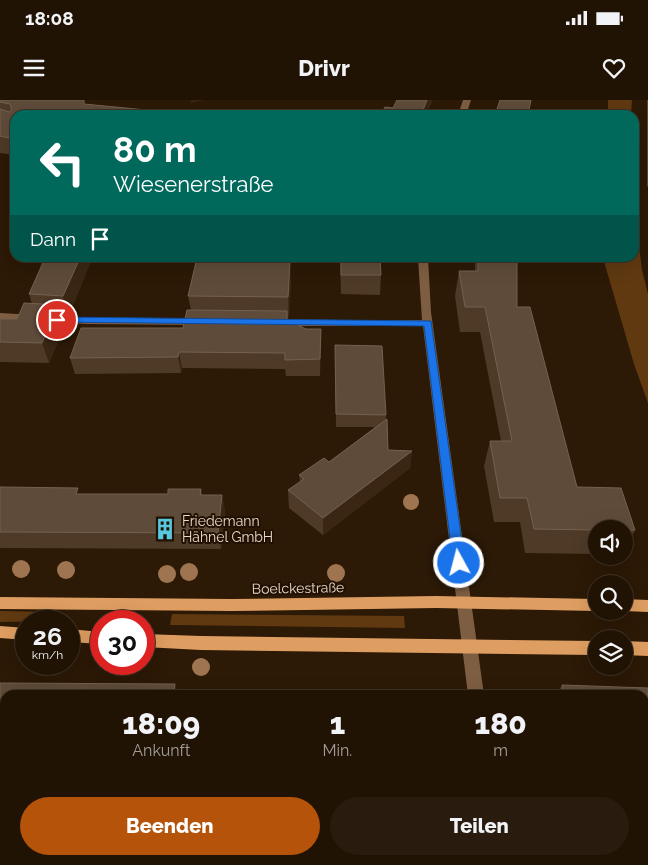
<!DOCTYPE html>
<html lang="de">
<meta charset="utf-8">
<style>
:root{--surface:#211304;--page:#291c0e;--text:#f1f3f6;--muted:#a29e9a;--line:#3e3226;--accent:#b45309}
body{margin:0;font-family:Raleway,sans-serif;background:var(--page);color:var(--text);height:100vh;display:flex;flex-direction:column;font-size:19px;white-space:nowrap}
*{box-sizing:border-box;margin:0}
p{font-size:16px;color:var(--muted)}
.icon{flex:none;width:28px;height:28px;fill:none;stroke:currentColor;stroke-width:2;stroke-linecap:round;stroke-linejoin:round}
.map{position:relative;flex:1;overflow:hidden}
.sheet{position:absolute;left:0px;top:590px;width:649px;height:175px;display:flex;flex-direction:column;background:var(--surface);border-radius:15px 15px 0 0;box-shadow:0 5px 20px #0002,0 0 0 1px var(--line)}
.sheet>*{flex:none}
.guide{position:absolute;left:10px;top:10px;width:629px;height:152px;border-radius:15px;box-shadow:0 5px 20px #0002,0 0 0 1px var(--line);background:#00695c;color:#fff;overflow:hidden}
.controls{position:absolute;left:588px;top:420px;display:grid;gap:10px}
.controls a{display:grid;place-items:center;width:45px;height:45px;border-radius:50%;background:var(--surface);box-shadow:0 5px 20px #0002,0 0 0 1px var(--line);font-size:25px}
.speed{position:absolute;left:15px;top:510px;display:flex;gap:10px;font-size:25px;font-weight:700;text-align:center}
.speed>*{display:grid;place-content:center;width:65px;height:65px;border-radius:50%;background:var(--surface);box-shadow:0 5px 20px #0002,0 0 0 1px var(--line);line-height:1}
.speed small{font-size:12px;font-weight:400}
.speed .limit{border:8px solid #d22;background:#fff;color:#111}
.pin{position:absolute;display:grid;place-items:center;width:42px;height:42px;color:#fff;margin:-21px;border:2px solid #fff;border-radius:50%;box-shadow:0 1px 5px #0007}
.me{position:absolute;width:55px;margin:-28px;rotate:353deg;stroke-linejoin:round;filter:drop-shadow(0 0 4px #0008)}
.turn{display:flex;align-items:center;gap:18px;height:105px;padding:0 20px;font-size:22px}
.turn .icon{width:65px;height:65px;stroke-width:2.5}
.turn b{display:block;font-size:35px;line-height:42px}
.then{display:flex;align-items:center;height:48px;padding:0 20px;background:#0003;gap:10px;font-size:19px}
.eta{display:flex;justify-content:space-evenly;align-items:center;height:85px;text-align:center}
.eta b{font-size:30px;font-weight:800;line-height:35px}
.button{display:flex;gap:10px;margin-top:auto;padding:10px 20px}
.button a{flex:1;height:58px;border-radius:30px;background:var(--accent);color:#fff;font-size:20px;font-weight:800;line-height:58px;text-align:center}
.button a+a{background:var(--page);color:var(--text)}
.status{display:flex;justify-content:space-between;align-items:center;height:35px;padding:0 25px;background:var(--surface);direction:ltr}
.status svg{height:14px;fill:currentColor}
header{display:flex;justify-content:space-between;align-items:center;height:65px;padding:0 20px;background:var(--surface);font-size:22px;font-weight:800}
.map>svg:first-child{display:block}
</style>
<div class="status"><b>18:08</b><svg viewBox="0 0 49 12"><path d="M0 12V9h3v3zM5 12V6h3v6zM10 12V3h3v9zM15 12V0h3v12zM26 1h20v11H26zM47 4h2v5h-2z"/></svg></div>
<header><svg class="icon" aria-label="menu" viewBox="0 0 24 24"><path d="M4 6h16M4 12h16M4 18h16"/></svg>Drivr<svg class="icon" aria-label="heart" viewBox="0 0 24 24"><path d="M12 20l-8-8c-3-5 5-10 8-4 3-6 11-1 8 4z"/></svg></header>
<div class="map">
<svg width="648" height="765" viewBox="0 0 648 765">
<rect width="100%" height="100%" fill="#2c1906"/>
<g fill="#603911">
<polygon points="608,0 632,0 631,15 608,15"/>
<polygon points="634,106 642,170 648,194 648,303 634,264 603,158 634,158"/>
<polygon points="0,511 49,512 46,521 0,522"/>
<polygon points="172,514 404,516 405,528 170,525"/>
<polygon points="0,681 5,681 5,760 318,760 318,765 0,765"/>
</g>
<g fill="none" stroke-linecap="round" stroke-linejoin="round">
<g fill="#7d5e42" fill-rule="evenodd">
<polygon points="463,0 471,0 466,15 458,15"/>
<polygon points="418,158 428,158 431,212 484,595 468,595 423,226 277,226 272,223 277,220 422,220"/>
<polygon points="0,213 87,218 200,219 205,222 200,225 87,224 0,219"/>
<polygon points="481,760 499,760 500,765 482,765"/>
</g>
<g fill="#df9e61" fill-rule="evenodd">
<polygon points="436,496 596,499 596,511 436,508 231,511 0,509 0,497 231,499"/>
<polygon points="624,499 648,500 648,512 624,511"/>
<polygon points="0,526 26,528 26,540 0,538"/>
<polygon points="69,529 101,532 101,544 69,542"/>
<polygon points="144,534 201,536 596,541 596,555 201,550 144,547"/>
<polygon points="624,541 648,542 648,556 624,555"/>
</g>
<polyline stroke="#867667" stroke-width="1" points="648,0 648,86"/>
</g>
<g fill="#9e7550">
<circle cx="411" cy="402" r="8"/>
<circle cx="21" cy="469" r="9"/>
<circle cx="66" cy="470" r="9"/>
<circle cx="189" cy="472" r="9"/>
<circle cx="336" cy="473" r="9"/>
<circle cx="167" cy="474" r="9"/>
<circle cx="201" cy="567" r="9"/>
</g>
<g fill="#4e3a27">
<polygon points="0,0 84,0 15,15 15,55 0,53"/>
<polygon points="340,158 380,158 381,175 380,195 341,194"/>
<polygon points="475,158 517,158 517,207 577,387 635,430 624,452 624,429 596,429 596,454 525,453 520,422 494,422 484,366 490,341 501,341 480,232 460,232 455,196 459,171 475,171"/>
<polygon points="90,163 69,215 62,215 65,225 49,263 0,262 0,219 17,219 32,204 29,194"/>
<polygon points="291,182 288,221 306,229 321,229 320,276 286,276 285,269 182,268 181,273 75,274 70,258 183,228 191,210 188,196"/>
<polygon points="335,245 386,315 386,320 388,350 412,351 410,368 323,435 289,408 288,390 300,382 299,375 329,362 375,327 336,327"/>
<polygon points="0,387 80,394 168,394 201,389 202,395 222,395 225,411 221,449 0,448"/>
<polygon points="0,583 175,584 178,595 5,595 5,665 0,665"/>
<polygon points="562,585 648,588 648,670 644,670 644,595 556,595"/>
<polygon points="571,760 644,760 648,765 572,765"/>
</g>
<g fill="#3a2613">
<polygon points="191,0 204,0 191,3"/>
<polygon points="427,0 433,0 426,15 421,15"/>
<polygon points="80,158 89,158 90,163 69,215 63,196"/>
<polygon points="290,162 291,182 289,217 288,197"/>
<polygon points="59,205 65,225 49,263 42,243"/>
<polygon points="321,229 321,245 320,276 320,259"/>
<polygon points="179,252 182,268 181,273 178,257"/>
<polygon points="412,351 410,368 323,435 323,418"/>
<polygon points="222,395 225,411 221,449 218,433"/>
<polygon points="175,584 178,595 173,595"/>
</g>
<g fill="#5f4b39" stroke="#746150">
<polygon points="0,0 84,0 84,4 199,15 15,15 15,39 0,36 0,9 9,12 12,10 10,4 0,2"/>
<polygon points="397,0 427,0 421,15 381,15 385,7 393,8"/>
<polygon points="500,0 531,0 528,15 495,15"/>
<polygon points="45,158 80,158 63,196 29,194"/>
<polygon points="341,158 380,158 381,175 341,175"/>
<polygon points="478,158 517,158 517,207 530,207 577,387 621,388 635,430 624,430 624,429 596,429 596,430 534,429 527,398 500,398 490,341 512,341 485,207 465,207 459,171 478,171"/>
<polygon points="196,162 290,162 288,197 188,196"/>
<polygon points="24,203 59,205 42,243 0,242 0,219 17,219"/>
<polygon points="187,210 287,211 287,220 306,229 321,229 320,259 285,260 285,253 179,252 178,257 70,258 81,228 183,228"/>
<polygon points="335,245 382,246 386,315 336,314"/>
<polygon points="387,319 388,350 412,351 323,418 288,390 304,379 299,375 324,358 329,362"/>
<polygon points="0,387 78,388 76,394 168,394 168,389 201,389 200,395 222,395 218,433 0,432"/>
<polygon points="0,583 175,584 173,595 5,595 5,650 0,650"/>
<polygon points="562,585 648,588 648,650 644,650 644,595 563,595"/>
<polygon points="644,740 648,741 648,765 588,765 587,760 644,760"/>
</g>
<polygon fill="#1a73e8" stroke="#114b97" points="57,217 431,221 465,463 463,466 454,466 453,463 424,226 54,222 52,220"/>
<defs>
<g id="building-bare" transform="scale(1.725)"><path d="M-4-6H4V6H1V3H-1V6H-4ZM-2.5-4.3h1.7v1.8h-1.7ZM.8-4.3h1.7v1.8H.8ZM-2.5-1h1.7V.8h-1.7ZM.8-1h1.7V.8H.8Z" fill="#56c9e0" stroke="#221000" stroke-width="2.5" paint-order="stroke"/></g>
</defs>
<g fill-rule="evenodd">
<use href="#building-bare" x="165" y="429"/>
</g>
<g text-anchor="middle" stroke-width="4" stroke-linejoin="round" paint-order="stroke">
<g font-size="14" fill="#e6d8cd" stroke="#221000" text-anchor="start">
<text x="182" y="426">Friedemann<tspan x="182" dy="16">Hähnel GmbH</tspan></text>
</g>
<g font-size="14" fill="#e6d8cd" stroke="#221000">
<text transform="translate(298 488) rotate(-1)" y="5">Boelckestraße</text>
</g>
</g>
</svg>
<div class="controls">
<a><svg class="icon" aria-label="sound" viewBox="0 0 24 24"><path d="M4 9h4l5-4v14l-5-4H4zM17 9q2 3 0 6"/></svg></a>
<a><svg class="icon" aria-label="search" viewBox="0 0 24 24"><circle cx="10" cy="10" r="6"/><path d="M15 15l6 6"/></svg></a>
<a><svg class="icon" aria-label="layers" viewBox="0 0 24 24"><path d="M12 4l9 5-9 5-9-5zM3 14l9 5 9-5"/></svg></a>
</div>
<div class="speed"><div>26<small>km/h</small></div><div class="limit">30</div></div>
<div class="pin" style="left:57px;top:220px;background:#d93025"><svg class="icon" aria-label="arrive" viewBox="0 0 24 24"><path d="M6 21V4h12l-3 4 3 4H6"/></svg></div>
<svg class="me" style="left:459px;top:463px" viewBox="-20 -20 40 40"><circle r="17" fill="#1a73e8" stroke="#fff" stroke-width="3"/><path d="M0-11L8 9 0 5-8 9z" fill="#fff"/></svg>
<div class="guide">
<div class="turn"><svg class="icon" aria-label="left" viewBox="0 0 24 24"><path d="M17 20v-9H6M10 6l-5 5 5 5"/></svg><div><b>80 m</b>Wiesenerstraße</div></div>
<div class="then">Dann<svg class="icon" aria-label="arrive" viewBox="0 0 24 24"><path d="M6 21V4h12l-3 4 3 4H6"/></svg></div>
</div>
<section class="sheet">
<div class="eta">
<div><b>18:09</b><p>Ankunft</p></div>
<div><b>1</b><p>Min.</p></div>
<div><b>180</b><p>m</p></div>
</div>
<div class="button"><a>Beenden</a><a>Teilen</a></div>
</section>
</div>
